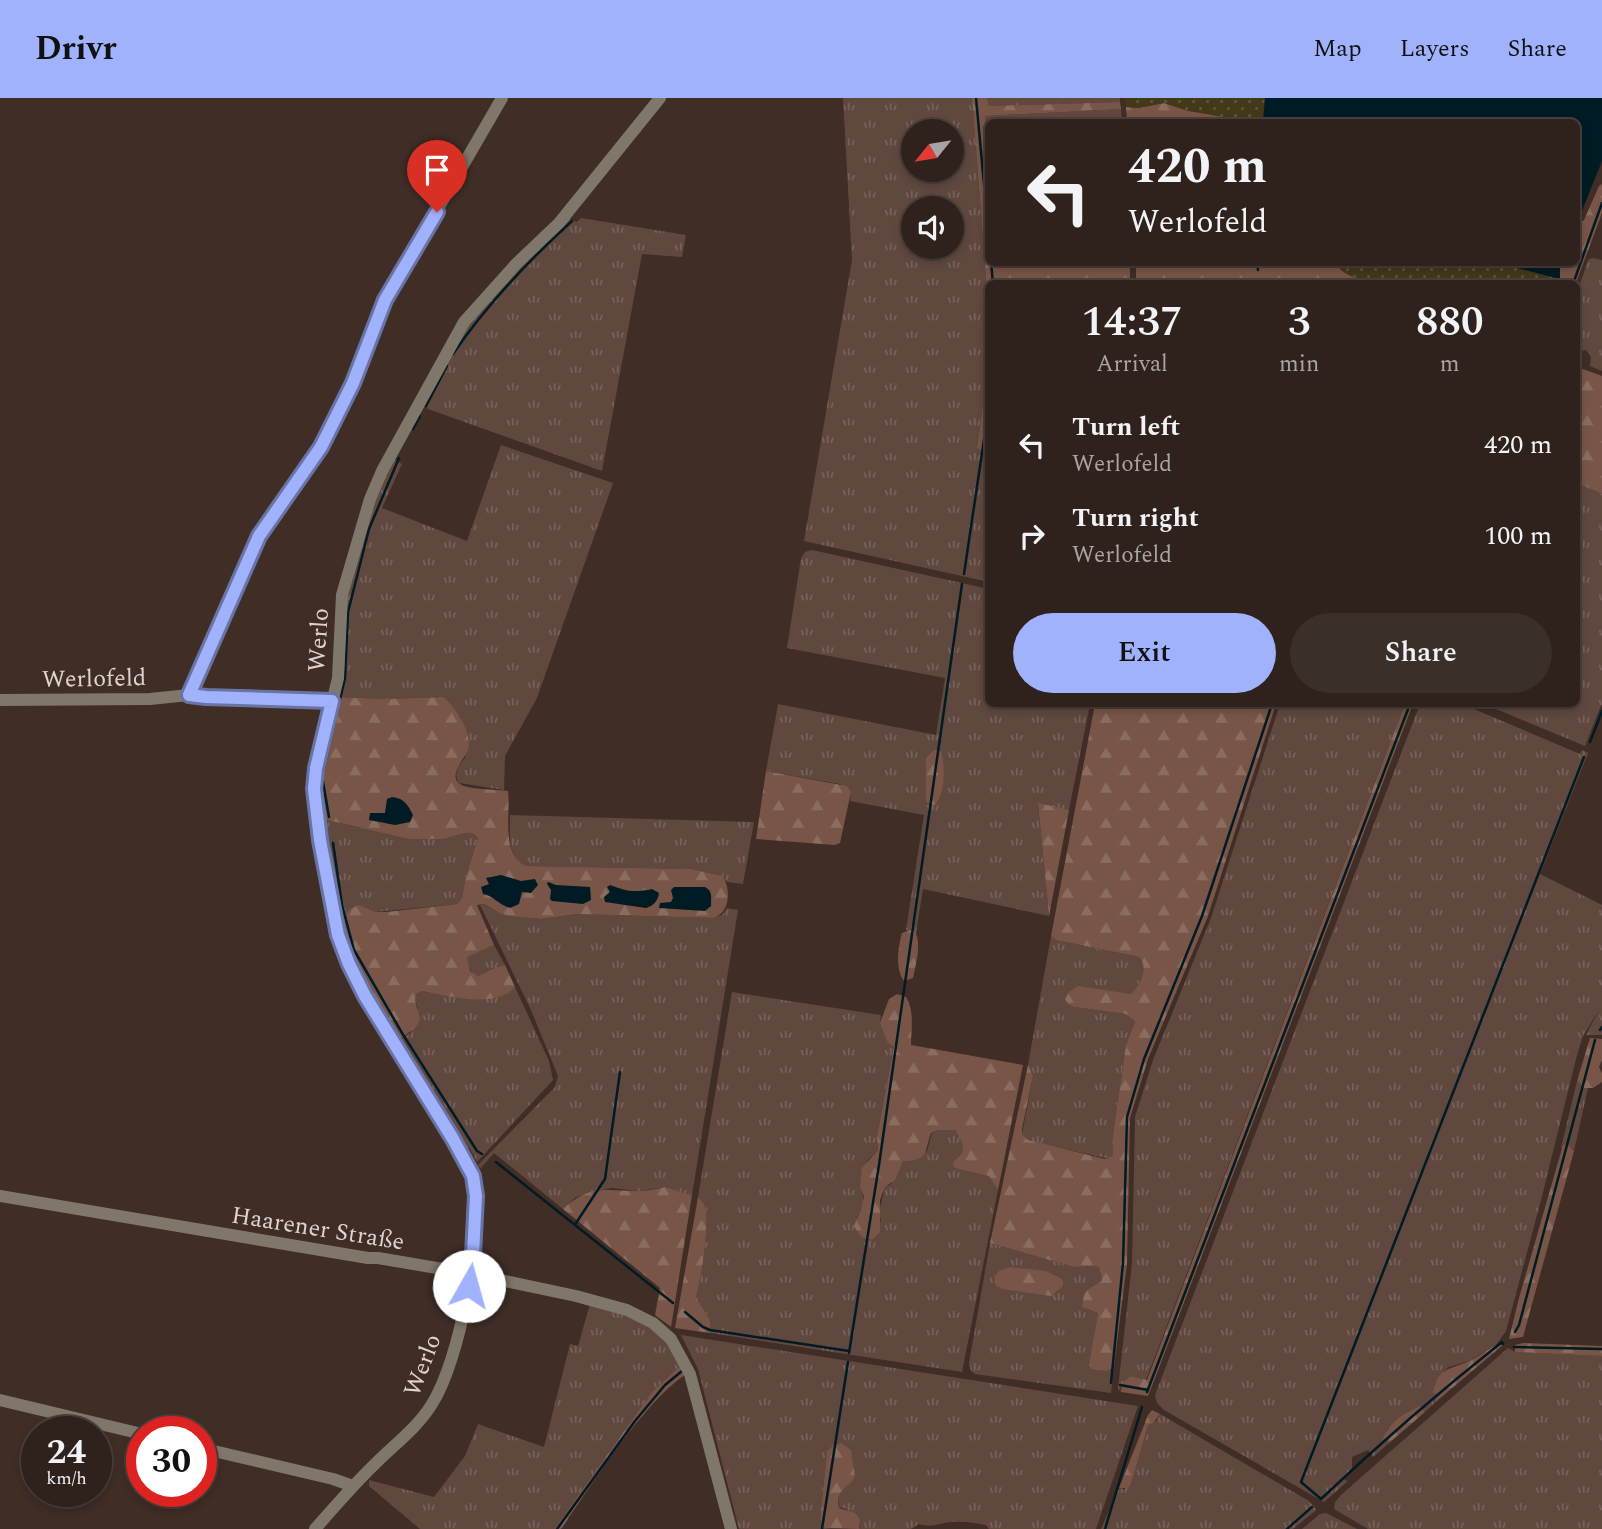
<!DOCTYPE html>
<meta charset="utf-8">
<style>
:root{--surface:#2f221c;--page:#3b2f29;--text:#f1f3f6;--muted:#a7a4a3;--line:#4a3f3b;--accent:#a1b2fd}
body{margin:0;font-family:Spectral,serif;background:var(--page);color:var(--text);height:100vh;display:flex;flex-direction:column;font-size:26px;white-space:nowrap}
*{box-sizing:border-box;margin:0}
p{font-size:23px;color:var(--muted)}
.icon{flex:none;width:38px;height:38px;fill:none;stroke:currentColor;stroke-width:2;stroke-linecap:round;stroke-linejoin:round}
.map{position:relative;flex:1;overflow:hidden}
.side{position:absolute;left:985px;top:182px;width:595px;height:427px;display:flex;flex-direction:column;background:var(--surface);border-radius:10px;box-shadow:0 4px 10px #0003,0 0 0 2px var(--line)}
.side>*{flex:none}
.banner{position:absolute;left:985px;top:21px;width:595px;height:147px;border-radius:10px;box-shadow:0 4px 10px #0003,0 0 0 2px var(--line);background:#2f221c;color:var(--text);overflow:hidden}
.needle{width:46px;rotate:240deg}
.tools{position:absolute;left:901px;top:21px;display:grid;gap:14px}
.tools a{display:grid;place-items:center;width:63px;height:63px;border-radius:50%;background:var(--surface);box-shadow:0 4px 10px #0003,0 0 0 2px var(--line);font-size:35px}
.speed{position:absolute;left:21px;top:1318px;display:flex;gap:14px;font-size:35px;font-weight:700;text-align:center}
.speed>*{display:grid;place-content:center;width:91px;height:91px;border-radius:50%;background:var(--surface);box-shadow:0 4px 10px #0003,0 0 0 2px var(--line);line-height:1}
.speed small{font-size:18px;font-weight:400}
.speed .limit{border:10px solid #d22;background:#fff;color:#111}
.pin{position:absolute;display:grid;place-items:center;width:60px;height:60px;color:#fff;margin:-72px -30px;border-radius:50% 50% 50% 0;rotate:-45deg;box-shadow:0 0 7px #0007}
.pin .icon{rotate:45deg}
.me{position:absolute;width:77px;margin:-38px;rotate:7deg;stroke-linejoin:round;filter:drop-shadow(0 0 5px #0008)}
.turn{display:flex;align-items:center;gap:24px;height:147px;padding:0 28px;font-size:32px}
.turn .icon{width:91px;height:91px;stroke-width:2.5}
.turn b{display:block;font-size:49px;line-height:60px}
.eta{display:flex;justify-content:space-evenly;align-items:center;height:119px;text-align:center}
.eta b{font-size:42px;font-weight:600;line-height:49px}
.button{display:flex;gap:14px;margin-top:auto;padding:14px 28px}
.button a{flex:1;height:80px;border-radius:42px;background:var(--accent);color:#111;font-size:28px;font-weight:600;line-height:80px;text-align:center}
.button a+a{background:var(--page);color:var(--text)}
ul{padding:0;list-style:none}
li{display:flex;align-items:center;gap:21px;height:91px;padding:0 28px}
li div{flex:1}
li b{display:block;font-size:26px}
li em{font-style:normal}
header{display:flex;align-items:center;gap:42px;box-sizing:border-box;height:98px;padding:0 35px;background:var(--accent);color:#111}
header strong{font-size:33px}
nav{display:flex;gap:38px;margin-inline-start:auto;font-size:24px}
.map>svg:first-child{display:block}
</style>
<header>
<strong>Drivr</strong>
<nav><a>Map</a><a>Layers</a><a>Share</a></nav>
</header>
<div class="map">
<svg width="1602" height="1431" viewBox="0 0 1602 1431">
<defs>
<pattern id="grass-tufts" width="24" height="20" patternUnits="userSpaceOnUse" patternTransform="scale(1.75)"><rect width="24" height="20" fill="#60483f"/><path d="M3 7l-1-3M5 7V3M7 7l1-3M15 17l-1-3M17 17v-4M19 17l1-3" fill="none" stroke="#76625a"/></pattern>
<pattern id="forest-firs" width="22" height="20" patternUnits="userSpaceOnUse" patternTransform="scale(1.75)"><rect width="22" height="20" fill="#785547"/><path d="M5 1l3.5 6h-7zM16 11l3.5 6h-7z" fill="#8b6d60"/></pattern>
<pattern id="sand-dots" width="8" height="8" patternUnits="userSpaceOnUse" patternTransform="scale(1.75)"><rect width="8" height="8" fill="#423919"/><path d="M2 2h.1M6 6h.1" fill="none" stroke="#5d5539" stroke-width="1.8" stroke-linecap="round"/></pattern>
</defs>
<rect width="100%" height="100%" fill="#3f2d26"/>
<g fill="url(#grass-tufts)" fill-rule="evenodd">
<path d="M843,0h129l17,220v41l-12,89 12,10v124l-185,-41 48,-281zM914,33h38v39h-38zM914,110h38v39h-38z"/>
<polygon points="987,0 1120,0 1120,4 989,8"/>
<polygon points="1121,11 1122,24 989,24 989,34 985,33 985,18"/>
<path d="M581,120l105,17 -4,22 -40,-3 -40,217 -174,-62 -4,-6c10,-19 19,-40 31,-58 30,-47 74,-86 114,-126l8,3z"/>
<polygon points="1592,160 1602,162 1602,273 1590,268 1591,259 1586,252 1577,254 1577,195 1588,162"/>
<path d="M501,347l112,38 -76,215 -32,58 -1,34 -45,-7c-6,-10 -1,-17 6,-25l-4,-40 -17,-21 -57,2 -50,-2 6,-84 10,-34 -3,-1 22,-74 21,-45 9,5 -20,44 85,33z"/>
<polygon points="1577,385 1602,396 1602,605 1585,648 1484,606 1577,606"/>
<polygon points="812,452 989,491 989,606 1090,606 1069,712 1038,706 1049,818 923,791 916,835 906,832 924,717 850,703 851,694 840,686 766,673 778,606 936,637 945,580 787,550 801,460 805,454"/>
<polygon points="1280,606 1405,606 1146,1282 1131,1278 1120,1290 1121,1294 1118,1291 1132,1165 1135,1019 1153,962 1211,820"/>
<polygon points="1420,606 1462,606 1580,656 1582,652 1588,655 1540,776 1602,807 1602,937 1586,937 1599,912 1583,938 1577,957 1541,1102 1506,1233 1496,1247 1469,1263 1449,1269 1444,1273 1435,1288 1438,1302 1425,1314 1423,1311 1388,1330 1383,1341 1389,1345 1373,1359 1368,1352 1352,1359 1352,1370 1344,1382 1348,1383 1324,1404 1164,1312 1157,1305 1155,1297"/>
<path d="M510,717l244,7 -11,62 -16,-2 -4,-6 -32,-7 -164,-3c-21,-8 -17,-32 -17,-51z"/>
<polygon points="322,721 356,729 444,741 465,735 474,736 478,740 466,778 462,800 457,806 375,814 339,826"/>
<polygon points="483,806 501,816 541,821 577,816 714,820 722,817 727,810 738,812 692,1097 665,1089 639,1093 611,1090 576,1099 563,1111 494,1055 480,1071 478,1067 555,989 558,978 531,912 480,807"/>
<path d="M1051,838l5,4 83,17c10,10 1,28 -8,37h-6l-51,13 52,7 6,2 3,5 -9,24 -14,96 1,15 -3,3 -82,-18 -6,-7 11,-58 -5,-11z"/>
<path d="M494,847l11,20 -8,2 -19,9c-9,-2 -9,-11 -12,-19z"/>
<path d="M515,889l34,74 4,19 -76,82 -8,-15 -5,3 -66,-109 12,-8 8,-25 -3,-8 1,-6 6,-3c23,5 77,16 93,-4z"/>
<path d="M732,894l149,23 -1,8 14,23 -17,90 1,14 -11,11 -7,27c6,11 3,19 -3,30l24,4 -2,-10 6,-25 6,-3 12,-23 24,-10 5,-18 6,-3h17l8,15 -1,8 -10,10 2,5 36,8 8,14 -36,182 -252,-39v-13l-14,-23c5,-15 14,-76 9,-91 -1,-2 -6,-7 -7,-9z"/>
<polygon points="1577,983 1584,990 1588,990 1574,1053 1573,1051 1561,1050"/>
<path d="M990,1145l84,24 18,-1 7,1 3,13c-14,11 -18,7 -20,27l16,6 -8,52 18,6 6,-4 -3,26 -136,-19 -4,-3 -2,-8z"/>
<polygon points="590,1206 638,1221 665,1241 681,1267 652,1294 554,1431 420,1431 369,1388 369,1382 434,1399 465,1358 478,1326 544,1349 570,1246 578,1248"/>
<path d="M681,1237l457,71 -42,123h-107l-3,-4c-11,-2 -23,-4 -34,-3 -15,1 -16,6 -33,2l-8,5h-52l1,-4 -14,-16 -7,-2 -1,-13 10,-9 -7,-42h-4l-10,9 -7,67 5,9 6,1h-92l-41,-160z"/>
<polygon points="1508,1250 1515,1254 1602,1258 1602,1431 1368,1431 1334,1411 1335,1404 1341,1397"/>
<polygon points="1160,1316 1309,1403 1316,1411 1315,1413 1293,1431 1101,1431 1119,1390 1124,1391 1131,1386 1148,1326 1156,1323"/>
<polygon points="1326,1415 1357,1431 1302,1431 1320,1416"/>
</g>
<g fill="url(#forest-firs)">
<polygon points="972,0 987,0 989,8 1120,4 1121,11 985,18 985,33 989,34 989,164 1130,165 1130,185 989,186 989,220"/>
<polygon points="1164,5 1189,13 1249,22 1262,20 1263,24 1127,24 1126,9 1138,10"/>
<polygon points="1602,86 1602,115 1576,185 1559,186 1560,165 1577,164 1577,127 1584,122 1599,88"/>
<path d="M1136,164l199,1c8,12 17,11 27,20l-226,1z"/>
<polygon points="989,261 989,360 977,350"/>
<polygon points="1577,269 1602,278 1602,396 1577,385"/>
<path d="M337,599l50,2 57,-2c12,12 25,30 25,48 0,11 -23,29 -9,39 8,6 36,5 48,7 3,24 -8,65 19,75l164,3 32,7c8,14 7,36 -9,42l-137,-4 -36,5 -29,-3 -11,-2 -17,-10 -7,1 17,40 -27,12 3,14 8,5 19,-9 8,-2 10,22c-17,22 -69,9 -93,4l-6,3 -1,6 5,19 -3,7 -19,15 -31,-50 -28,-67 11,-15 9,-4 16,7h11l71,-8 5,-6 4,-22 12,-38 -4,-4 -9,-1 -21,6h-34l-88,-20 -5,-41z"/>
<path d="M1095,606h181l-68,212 -60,143 -18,59 -3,145 -13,104 -6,4 -16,-2 -3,-4 9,-52 -16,-6c2,-20 6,-16 20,-27l-3,-13 -7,-1 -18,1 -84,-24 38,-178 5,11 -11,53v5l6,6 77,19 8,-3 -1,-15 14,-96 9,-24 -9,-7 -52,-7 -6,-3 -3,-5 4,-7 9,-6 53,8c9,-9 18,-27 8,-37l-83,-17 -5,-4z"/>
<polygon points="1405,606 1413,606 1152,1288 1148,1298 1121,1294 1122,1285 1131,1278 1147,1282"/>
<path d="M934,652l7,1c4,17 5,40 -6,54l-9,-3v-44z"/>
<polygon points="766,673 847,688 851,694 840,745 835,747 756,741"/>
<polygon points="1038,705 1069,712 1049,818"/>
<path d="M910,832l6,3c5,14 0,30 -3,45l-9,3c-9,-12 -6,-34 -2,-48z"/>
<path d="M897,896l9,3c9,15 5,32 5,48l112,20 -25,125 -9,-14 -35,-8 -2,-5 10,-10 1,-8 -8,-15h-17l-7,3c-7,19 -2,28 -28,28l-8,19 -10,7 -5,13v32l-7,7c-11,1 -14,-4 -19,-13l7,-16 3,-14 -4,-8 2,-20 16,-18 -1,-14 17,-90 -6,-3 -8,-20 9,-24z"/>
<polygon points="1590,940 1602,941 1602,962 1599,969 1602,976 1602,984 1593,990 1584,990 1577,983"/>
<polygon points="1563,1047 1568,1047 1574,1053 1523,1239 1509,1241 1519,1200"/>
<path d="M665,1089l27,8 -21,132 -16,-12 5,-27 -97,-79c25,-24 42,-19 74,-18 9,0 19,-2 28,-4z"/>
<path d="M698,1099c2,2 6,7 7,9 5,16 -4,76 -9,91l14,23v13l-35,-5z"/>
<polygon points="1010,1169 1046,1173 1062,1181 1063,1188 1051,1198 1003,1191 996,1188 995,1178 999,1173"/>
<polygon points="1523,1245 1602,1248 1602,1258 1515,1254 1515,1247"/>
<path d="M1496,1247h7l-65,55 -3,-7h-2c5,-25 15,-23 34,-31 10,-4 20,-12 29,-17z"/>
<path d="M681,1267l5,9c-46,32 -92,108 -125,155h-7l98,-137z"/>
<path d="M1420,1308l5,6 -36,31 -4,-4 -3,1c10,-21 19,-24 38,-34z"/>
<polygon points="1152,1312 1160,1316 1153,1325 1148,1327 1131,1386 1128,1390 1119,1390 1148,1317"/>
<path d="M841,1345l10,7 4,27c-9,13 -20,13 -16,31l16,5 5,7 -1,9 -34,-1 -5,-9 7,-67 7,-8z"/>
</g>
<g fill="url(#sand-dots)">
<polygon points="1125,0 1265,0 1262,20 1249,22 1228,20 1189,13 1164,5 1138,10 1126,9"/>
<path d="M1335,165h162l63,16 -1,5 -197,-1c-10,-9 -19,-8 -27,-20z"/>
</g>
<g fill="#001b24">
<polygon points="1265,0 1602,0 1602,63 1577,125 1577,24 1263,24"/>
<polygon points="1497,165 1560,165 1560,181"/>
<path d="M392,699c12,1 16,8 21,18l-3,7 -15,3 -26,-5 1,-7h15l2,-14z"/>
<path d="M501,777l20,6 14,-2 3,6 -7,8 -9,-1 -3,12 -9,4c-11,-3 -16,-12 -27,-14l-2,-7 8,-3 -3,-6z"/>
<polygon points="548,784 556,787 590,789 591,802 583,806 552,803 550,801 551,792 547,786"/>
<path d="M610,787c15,6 25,8 42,4l7,4c-1,8 -6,13 -13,15l-41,-6 -1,-5 6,-5 -3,-5z"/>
<path d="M674,789h31c8,4 6,11 6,19l-6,5 -46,-3 1,-5 11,-1 2,-4 -2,-8z"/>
</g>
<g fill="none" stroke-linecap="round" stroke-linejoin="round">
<g stroke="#001b24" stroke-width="2.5">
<polyline points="976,0 989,140"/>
<polyline points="991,164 993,186"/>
<polyline points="1257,164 1258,172"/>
<polyline points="1261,182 1262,186"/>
<polyline points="1573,186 1602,105"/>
<path d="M453,256c34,-50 74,-92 119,-133"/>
<polyline points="426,308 447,268"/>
<polyline points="413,331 420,318"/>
<polyline points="964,476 989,308"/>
<polyline points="1590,644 1602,613"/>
<polyline points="329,719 322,678 345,580 348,514 369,431 399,360"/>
<polyline points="333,745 342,807 354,852 402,935 477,1053 482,1056"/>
<polyline points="1600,932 1602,929"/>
<polyline points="496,1064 673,1205"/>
<polyline points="576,1125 605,1081 620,974"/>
<polyline points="685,1214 703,1229 710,1232 849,1253"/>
<polyline points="1515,1234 1519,1227 1595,942"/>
<path d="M1503,1246l-1,-2c-63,50 -123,102 -181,157l-20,-17 283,-725"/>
<polyline points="1514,1249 1602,1251"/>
<polyline points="849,1255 879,1067 962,486"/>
<polyline points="1111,1285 1123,1165 1127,1019 1144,961 1202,818 1272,606"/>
<polyline points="1120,1287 1148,1292"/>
<polyline points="1147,1294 1410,606"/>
<polyline points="557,1431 635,1323 665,1287 682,1273"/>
<polyline points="822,1431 848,1264"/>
<polyline points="1105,1431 1142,1309"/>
<polyline points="1287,1431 1312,1409"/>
</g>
<g stroke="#7f7769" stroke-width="12">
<polyline points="189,597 332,603"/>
<polyline points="0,602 150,601 189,597 259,438 321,350 353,285 385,202 502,0"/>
<polyline points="0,1098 368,1160 378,1160 472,1176 576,1198 627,1212 653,1225 671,1241 690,1276 731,1431"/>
<polyline points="0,1302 142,1336"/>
<polyline points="201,1350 333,1381 353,1388"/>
<path d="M315,1431c20,-23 40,-46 62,-67 18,-18 41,-35 55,-58 28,-44 50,-166 43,-218 -1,-10 -5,-17 -9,-25l-110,-183 -14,-31 -7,-26 -15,-81 -6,-62 24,-100 4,-83 28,-96 12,-28 82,-149 52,-58 43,-41 101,-125"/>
</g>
</g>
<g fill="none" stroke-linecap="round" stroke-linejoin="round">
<g stroke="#6974a4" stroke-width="18">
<polyline id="route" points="437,114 385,202 353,285 321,349 259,438 189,597 206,599 332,603 316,670 314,691 320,742 338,837 349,866 365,898 453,1041 473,1078 476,1098 472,1176 469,1188"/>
</g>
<use href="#route" stroke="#a1b2fd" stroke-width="12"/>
</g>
<g text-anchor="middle" stroke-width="5" stroke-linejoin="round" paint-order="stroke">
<g font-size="24" fill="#dfd3ce" stroke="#3f2d26">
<text transform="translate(318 542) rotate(-86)" y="8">Werlo</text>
<text transform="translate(94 580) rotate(-1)" y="8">Werlofeld</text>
<text transform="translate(318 1130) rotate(9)" y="8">Haarener Straße</text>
<text transform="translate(422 1267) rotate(-69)" y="8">Werlo</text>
</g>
</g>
</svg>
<div class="tools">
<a><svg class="needle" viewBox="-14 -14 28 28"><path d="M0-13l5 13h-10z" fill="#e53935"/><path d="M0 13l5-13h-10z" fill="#a7a4a3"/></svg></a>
<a><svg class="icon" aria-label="sound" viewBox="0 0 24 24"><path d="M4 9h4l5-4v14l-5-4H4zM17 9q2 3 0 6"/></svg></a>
</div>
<div class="speed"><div>24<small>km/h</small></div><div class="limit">30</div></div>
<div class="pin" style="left:437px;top:114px;background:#d93025"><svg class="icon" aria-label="arrive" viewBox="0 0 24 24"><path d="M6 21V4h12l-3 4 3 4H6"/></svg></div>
<svg class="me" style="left:469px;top:1188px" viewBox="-20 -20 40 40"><circle r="19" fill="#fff"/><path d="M0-13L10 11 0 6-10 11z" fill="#a1b2fd"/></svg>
<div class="banner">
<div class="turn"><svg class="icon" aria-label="left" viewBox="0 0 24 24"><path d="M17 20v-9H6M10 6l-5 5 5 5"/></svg><div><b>420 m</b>Werlofeld</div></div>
</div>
<section class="side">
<div class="eta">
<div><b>14:37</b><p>Arrival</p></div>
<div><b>3</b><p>min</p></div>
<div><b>880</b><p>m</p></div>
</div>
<ul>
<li><svg class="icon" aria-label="left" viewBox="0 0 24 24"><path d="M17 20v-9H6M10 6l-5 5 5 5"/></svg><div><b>Turn left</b><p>Werlofeld</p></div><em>420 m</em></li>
<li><svg class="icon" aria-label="right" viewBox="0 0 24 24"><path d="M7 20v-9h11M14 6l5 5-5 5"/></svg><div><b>Turn right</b><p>Werlofeld</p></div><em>100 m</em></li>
</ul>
<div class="button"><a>Exit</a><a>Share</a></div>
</section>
</div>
